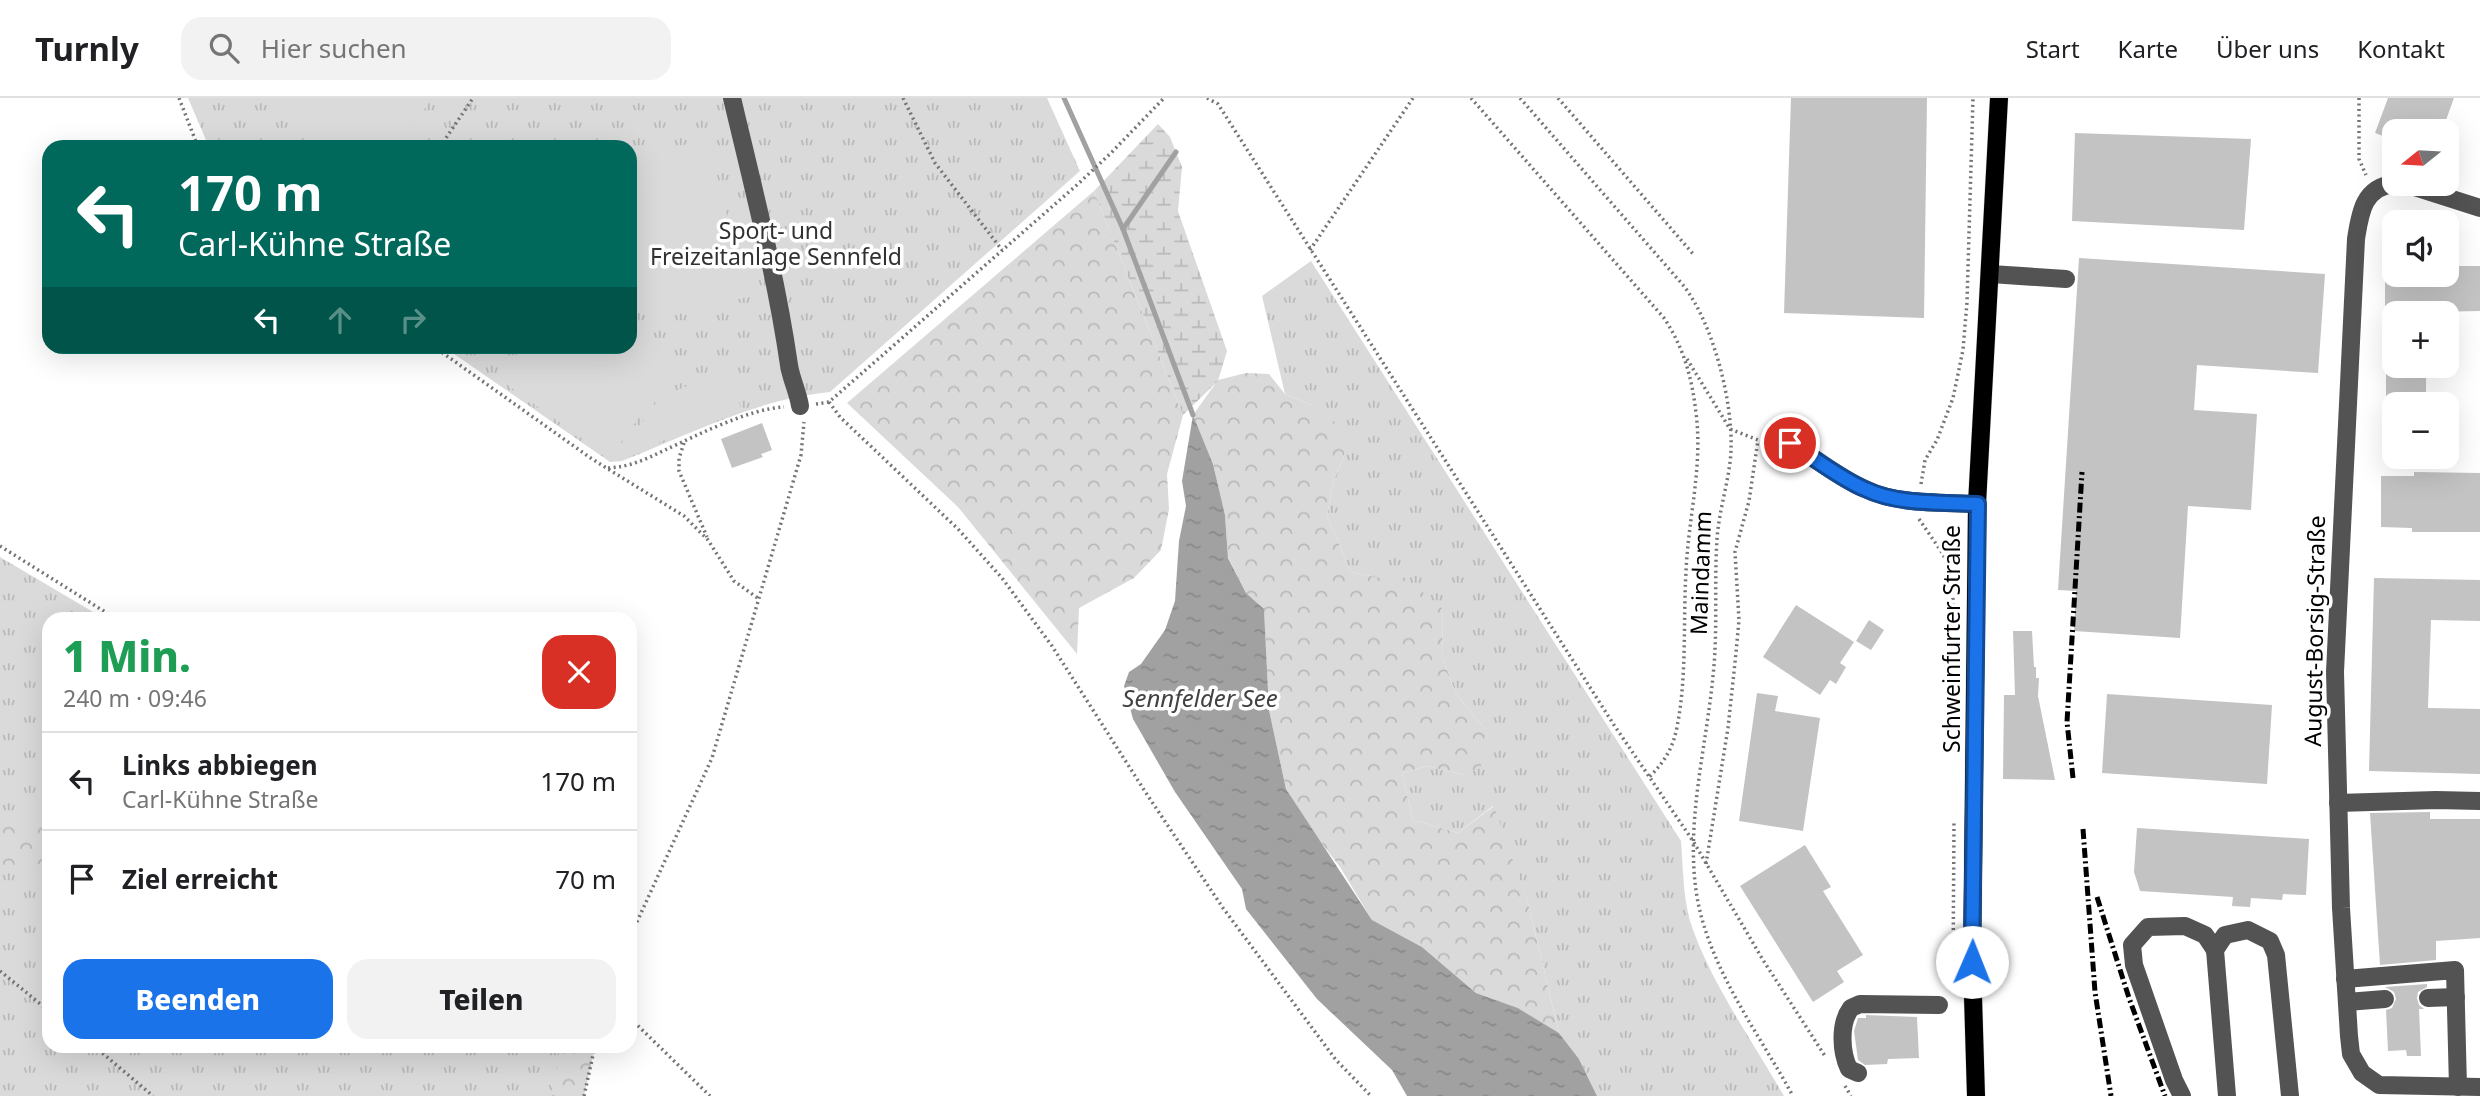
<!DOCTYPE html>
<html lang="de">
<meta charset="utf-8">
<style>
:root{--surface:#fff;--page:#f2f2f2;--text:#202124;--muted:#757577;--line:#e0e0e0;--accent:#1a73e8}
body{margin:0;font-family:"Noto Sans",sans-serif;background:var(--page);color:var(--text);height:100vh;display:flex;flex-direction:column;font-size:26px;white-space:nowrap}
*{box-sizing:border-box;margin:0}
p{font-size:23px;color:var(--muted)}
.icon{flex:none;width:38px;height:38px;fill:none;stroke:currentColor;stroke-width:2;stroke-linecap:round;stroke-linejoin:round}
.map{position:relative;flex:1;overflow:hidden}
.details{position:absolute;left:42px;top:514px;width:595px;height:441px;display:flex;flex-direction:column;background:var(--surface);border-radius:21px;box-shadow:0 7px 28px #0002}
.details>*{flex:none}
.banner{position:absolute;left:42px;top:42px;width:595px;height:214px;border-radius:21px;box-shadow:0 7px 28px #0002;background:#00695c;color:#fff;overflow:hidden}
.needle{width:46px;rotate:252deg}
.buttons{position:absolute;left:2382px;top:21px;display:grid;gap:14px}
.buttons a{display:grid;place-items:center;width:77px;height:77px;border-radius:14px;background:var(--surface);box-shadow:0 7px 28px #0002;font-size:35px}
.pin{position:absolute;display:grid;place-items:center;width:60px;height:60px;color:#fff;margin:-30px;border:4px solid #fff;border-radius:50%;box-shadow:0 2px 7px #0007}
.me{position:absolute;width:77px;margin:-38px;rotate:1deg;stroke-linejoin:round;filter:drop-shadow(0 0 5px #0008)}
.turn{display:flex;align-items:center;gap:24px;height:147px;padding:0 21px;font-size:32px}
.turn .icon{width:91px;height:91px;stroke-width:2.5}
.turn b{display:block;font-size:49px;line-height:60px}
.lanes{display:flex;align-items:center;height:66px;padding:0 21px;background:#0003;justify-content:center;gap:35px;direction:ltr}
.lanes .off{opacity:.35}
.round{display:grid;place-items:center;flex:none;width:74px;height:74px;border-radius:21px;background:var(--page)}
.headline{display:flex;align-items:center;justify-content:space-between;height:119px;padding:0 21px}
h1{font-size:42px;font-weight:800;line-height:52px;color:#1e9e55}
.button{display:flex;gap:14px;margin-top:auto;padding:14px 21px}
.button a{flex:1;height:80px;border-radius:21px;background:var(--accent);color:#fff;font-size:28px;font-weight:800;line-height:80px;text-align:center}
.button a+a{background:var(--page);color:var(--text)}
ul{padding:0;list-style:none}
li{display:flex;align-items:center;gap:21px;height:98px;padding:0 21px;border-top:2px solid var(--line)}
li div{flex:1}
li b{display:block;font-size:26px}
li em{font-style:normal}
header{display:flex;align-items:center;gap:42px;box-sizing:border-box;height:98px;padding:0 35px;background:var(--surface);border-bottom:2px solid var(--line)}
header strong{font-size:33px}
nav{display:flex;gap:38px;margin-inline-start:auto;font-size:24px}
.search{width:490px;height:63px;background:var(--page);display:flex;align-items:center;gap:18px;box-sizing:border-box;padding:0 24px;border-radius:21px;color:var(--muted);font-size:26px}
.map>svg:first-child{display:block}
</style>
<header>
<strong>Turnly</strong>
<div class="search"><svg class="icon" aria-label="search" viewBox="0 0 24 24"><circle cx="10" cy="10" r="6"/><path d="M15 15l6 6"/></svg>Hier suchen</div>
<nav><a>Start</a><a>Karte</a><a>Über uns</a><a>Kontakt</a></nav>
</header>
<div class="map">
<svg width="2480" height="998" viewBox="0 0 2480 998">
<defs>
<pattern id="grass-tufts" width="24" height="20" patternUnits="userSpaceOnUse" patternTransform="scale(1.75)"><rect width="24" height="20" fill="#dadada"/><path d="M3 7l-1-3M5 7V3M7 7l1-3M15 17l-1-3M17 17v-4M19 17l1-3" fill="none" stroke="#b9b9b9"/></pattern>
<pattern id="forest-crowns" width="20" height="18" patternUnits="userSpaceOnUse" patternTransform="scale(1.75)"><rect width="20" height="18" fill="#dadada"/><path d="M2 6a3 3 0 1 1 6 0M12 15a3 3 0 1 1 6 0" fill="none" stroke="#b9b9b9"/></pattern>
<pattern id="wetland-marsh" width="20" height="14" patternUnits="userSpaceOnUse" patternTransform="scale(1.75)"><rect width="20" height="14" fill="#dadada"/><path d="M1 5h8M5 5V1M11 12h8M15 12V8" fill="none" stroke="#b9b9b9"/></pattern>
<pattern id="water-ripples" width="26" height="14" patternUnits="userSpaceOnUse" patternTransform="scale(1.75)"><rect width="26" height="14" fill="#a1a1a1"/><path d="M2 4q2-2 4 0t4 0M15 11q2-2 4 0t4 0" fill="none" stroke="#898989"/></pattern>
</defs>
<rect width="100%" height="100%" fill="#fff"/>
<g fill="url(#grass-tufts)">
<path d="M188,0h859l33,73 -250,221c-73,7 -140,42 -208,69l-12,1 -166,-115 186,-1v-199h-421z"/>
<path d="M1311,163l370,580c2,26 2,55 9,80 19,59 63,121 94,175h-187l-18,-37 -20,-26 -31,-130 -35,-97 -35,27 -45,-13 -11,-47 25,-7 37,9 21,-46 -29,-35 -13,-35 -1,-51 -62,-30 -29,-6 -24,-56 6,-34 11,-25 -32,-52 -27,-11 -23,-98z"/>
<polygon points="0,459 105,521 49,522 49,948 576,949 557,998 0,998"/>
</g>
<g fill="url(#forest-crowns)">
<polygon points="1094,93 1183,317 1167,376 1169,411 1161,452 1134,480 1079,510 1077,556 958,409 847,305"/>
<polygon points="1246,275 1269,276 1285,296 1312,307 1344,331 1344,359 1333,384 1327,418 1351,474 1380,480 1399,475 1442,510 1443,561 1456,596 1485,631 1481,670 1464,677 1427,668 1402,675 1413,722 1458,735 1494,708 1528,805 1559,935 1518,910 1476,895 1422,849 1372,822 1340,769 1313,734 1286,691 1269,612 1264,511 1246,495 1228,459 1225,417 1213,366 1193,317 1218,282"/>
<polygon points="49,717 49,765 0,771 0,725"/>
<polygon points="560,949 595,949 584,998 552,998"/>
</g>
<polygon fill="url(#wetland-marsh)" points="1158,26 1170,39 1182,69 1178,113 1227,253 1218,283 1183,317 1094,93"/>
<g fill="#dadada">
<polygon points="258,0 432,0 399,49 330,49"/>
<polygon points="708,41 747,199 647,224 630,155 630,60"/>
<polygon points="630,231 678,265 610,360 499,281 522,249 630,248"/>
<polygon points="727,272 742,313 633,354 629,343 660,299"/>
</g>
<polygon fill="url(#water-ripples)" points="1193,317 1213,366 1225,417 1228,460 1246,495 1264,511 1269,612 1286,691 1372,822 1422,849 1476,895 1518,910 1559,935 1579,961 1597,998 1407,998 1392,972 1317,901 1246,811 1242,791 1175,694 1133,621 1124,588 1129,574 1141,566 1165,532 1175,503 1179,443 1186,408 1182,383"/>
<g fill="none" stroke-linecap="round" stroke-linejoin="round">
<g stroke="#a1a1a1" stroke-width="5">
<polyline points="1064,0 1123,131 1193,317"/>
<polyline points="1123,131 1176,54"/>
</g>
</g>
<g fill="#c3c3c3">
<polygon points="1791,0 1927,0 1924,220 1784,215"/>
<polygon points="2388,0 2454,0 2442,33 2394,33 2394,42 2375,35"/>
<polygon points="2075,35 2251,41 2244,132 2072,123"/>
<polygon points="2079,160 2325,176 2318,275 2197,267 2194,312 2257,316 2251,412 2188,408 2180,540 2074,533 2076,493 2058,492"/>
<polygon points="2446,168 2480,168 2480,213 2385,215 2385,177 2446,177"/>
<rect x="2386" y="268" width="40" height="38"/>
<polygon points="762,325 772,352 761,356 763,359 732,370 721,341"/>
<polygon points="2414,374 2480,375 2480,434 2412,434 2412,430 2381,429 2381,378 2414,378"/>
<polygon points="2374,480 2480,482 2480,523 2431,522 2428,610 2480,611 2480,676 2369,673"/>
<polygon points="1796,507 1854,544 1840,565 1846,569 1836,586 1830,582 1820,597 1763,559"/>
<polygon points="1869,522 1884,532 1871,552 1856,543"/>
<polygon points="2013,533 2032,533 2034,569 2036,569 2036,580 2039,580 2038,598 2055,682 2003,681 2004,597 2015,597"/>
<polygon points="1757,595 1778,598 1775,613 1820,620 1803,733 1739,723"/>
<polygon points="2107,596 2272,607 2267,686 2102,675"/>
<polygon points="2430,714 2430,721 2480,721 2480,840 2436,843 2436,862 2380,867 2370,715"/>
<polygon points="2137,730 2309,741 2306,797 2283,796 2282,802 2251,800 2250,809 2232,808 2233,799 2140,793 2134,774"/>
<polygon points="1805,747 1831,789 1823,793 1863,857 1837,873 1844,884 1813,904 1740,788"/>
<polygon points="2427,886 2427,889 2418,894 2417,900 2419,907 2424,911 2419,911 2421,958 2407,958 2406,952 2388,953 2386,912 2392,910 2396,901 2394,894 2385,889"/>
<polygon points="1866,917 1917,919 1919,960 1888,961 1887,966 1865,967 1858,962 1854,933 1858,920 1866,920"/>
</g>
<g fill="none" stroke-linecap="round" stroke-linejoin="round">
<g stroke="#dbdbdb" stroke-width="19">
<polyline id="major" points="1976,998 1972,865 1977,406 1999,0"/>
</g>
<g stroke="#757575" stroke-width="3.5" stroke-dasharray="2 3.5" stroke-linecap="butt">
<polyline points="179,0 198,49"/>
<polyline points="903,0 935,65 1002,152"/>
<polyline points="1207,0 1218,6 1614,627 1693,743 1763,862 1825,958"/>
<path d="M1471,0l193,220c20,30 28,60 32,95 7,54 -8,106 -10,159 -3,51 1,105 -9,155 -4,21 -13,36 -28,50"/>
<path d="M1520,0l163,187c30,38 50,116 48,165 -1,28 -12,59 -14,89 -3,45 1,91 -4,137 -7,73 -28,148 -16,221 13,73 61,135 96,199"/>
<polyline points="1558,0 1694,157"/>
<polyline points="2359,0 2359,61 2366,77"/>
<polyline points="440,49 473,0"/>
<polyline points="1310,152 1413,0"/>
<polyline points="433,248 592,361 684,418 708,442 734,483 759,501"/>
<polyline points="1687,261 1730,331 1758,342 1774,344"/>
<polyline points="829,304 840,319 958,431 1002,480 1052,548 1146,695 1223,810 1336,962 1371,998"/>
<polyline points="816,306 829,304 1078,86 1111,55 1164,0"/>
<polyline points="684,345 679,360 679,373 707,439"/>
<path d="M608,370c22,-1 38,-9 57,-18 33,-15 83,-41 119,-43"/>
<polyline points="1921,386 1925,362 1937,342 1953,300 1963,252 1967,204 1973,0"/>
<polyline points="1919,421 1943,456 1951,476 1956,540"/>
<polyline points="0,448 118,522"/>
<polyline points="1706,766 1728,630 1736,555 1739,522 1735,454 1749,403 1758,342"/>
<polyline points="630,839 712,660 801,357 804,324"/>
<polyline points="0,873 49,913"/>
<polyline points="1953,876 1954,723"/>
<polyline points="630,920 710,998"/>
<polyline points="94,948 153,998"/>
<polyline points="1845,988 1851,998"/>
<polyline points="584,998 595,948"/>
</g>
<g stroke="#535353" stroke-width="18">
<path d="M732,0c21,89 44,177 57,267 2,14 9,27 11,41"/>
<path d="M2394,86c-31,3 -34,30 -38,55l-21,433 6,236 8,128 2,18 11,19 17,12 101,2"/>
<polyline points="2405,86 2480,110"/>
<polyline points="1991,176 2066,181"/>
<path d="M1791,345c24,15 48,35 74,46 33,16 76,13 112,15"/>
<polyline points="2338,705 2436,702 2480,703"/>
<polyline points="2345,881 2455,872 2458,989"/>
<polyline points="2428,900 2456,899"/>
<polyline points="2347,904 2385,901"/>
<path d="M1858,975l-9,-4c-8,-17 -10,-45 2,-61l9,-4 79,1"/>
<polyline points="2182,998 2174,982 2134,867 2132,847 2148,829 2185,828 2205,837 2215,852"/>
<polyline points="2227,998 2215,852 2225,837 2248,832 2270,843 2276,857 2290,998"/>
</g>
<use href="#major" stroke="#000" stroke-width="18"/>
<g stroke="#000" stroke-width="5" stroke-dasharray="10 3.5 2 3.5" stroke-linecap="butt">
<polyline points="2073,680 2067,624 2082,374"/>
<polyline points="2083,731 2095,894 2111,998"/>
<polyline points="2097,799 2129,900 2165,998"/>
</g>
</g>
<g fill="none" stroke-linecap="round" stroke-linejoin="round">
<g stroke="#114b97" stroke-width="18">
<path id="route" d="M1790,345c25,15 49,35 75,46 33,16 76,13 113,15l-6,458"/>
</g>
<use href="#route" stroke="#1a73e8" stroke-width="12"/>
</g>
<g text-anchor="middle" stroke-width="7" stroke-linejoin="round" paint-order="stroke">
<g font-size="23" fill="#313131" stroke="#fff">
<text x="776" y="141">Sport- und<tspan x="776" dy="26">Freizeitanlage Sennfeld</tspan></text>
</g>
<g font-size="23" fill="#000" stroke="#fff">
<text transform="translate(1701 475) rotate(-88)" y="8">Maindamm</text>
<text transform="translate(2315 533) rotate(-89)" y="8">August-Borsig-Straße</text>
<text transform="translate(1952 541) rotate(-90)" y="8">Schweinfurter Straße</text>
</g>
<g font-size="24" font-style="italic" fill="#424242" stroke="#fff">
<text x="1200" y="609">Sennfelder See</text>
</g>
</g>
</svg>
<div class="buttons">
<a><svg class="needle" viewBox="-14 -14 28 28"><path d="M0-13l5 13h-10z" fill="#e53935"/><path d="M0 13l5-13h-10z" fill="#757577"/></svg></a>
<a><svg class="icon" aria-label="sound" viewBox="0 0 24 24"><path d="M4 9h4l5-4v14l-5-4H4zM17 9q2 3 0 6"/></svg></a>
<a>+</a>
<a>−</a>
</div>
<div class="pin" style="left:1790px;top:345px;background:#d93025"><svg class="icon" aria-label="arrive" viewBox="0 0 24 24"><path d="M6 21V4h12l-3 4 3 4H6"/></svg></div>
<svg class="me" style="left:1972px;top:864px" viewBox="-20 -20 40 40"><circle r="19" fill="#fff"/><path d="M0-13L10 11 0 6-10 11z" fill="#1a73e8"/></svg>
<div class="banner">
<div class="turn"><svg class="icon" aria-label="left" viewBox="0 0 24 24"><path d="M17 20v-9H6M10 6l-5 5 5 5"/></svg><div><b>170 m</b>Carl-Kühne Straße</div></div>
<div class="lanes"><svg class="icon" aria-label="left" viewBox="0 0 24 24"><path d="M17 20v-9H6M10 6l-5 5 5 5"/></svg><svg class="icon off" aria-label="ahead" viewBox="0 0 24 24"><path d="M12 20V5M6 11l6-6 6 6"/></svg><svg class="icon off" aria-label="right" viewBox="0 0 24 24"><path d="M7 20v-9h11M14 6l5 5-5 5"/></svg></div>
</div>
<section class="details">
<div class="headline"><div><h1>1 Min.</h1><p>240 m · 09:46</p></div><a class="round" style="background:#d93025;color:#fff"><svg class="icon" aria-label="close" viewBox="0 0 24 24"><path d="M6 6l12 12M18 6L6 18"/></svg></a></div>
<ul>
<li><svg class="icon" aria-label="left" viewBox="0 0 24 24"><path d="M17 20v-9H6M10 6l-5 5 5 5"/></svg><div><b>Links abbiegen</b><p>Carl-Kühne Straße</p></div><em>170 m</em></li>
<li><svg class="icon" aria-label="arrive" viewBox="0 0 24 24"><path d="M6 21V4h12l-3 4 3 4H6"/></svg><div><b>Ziel erreicht</b></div><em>70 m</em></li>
</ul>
<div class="button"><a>Beenden</a><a>Teilen</a></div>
</section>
</div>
